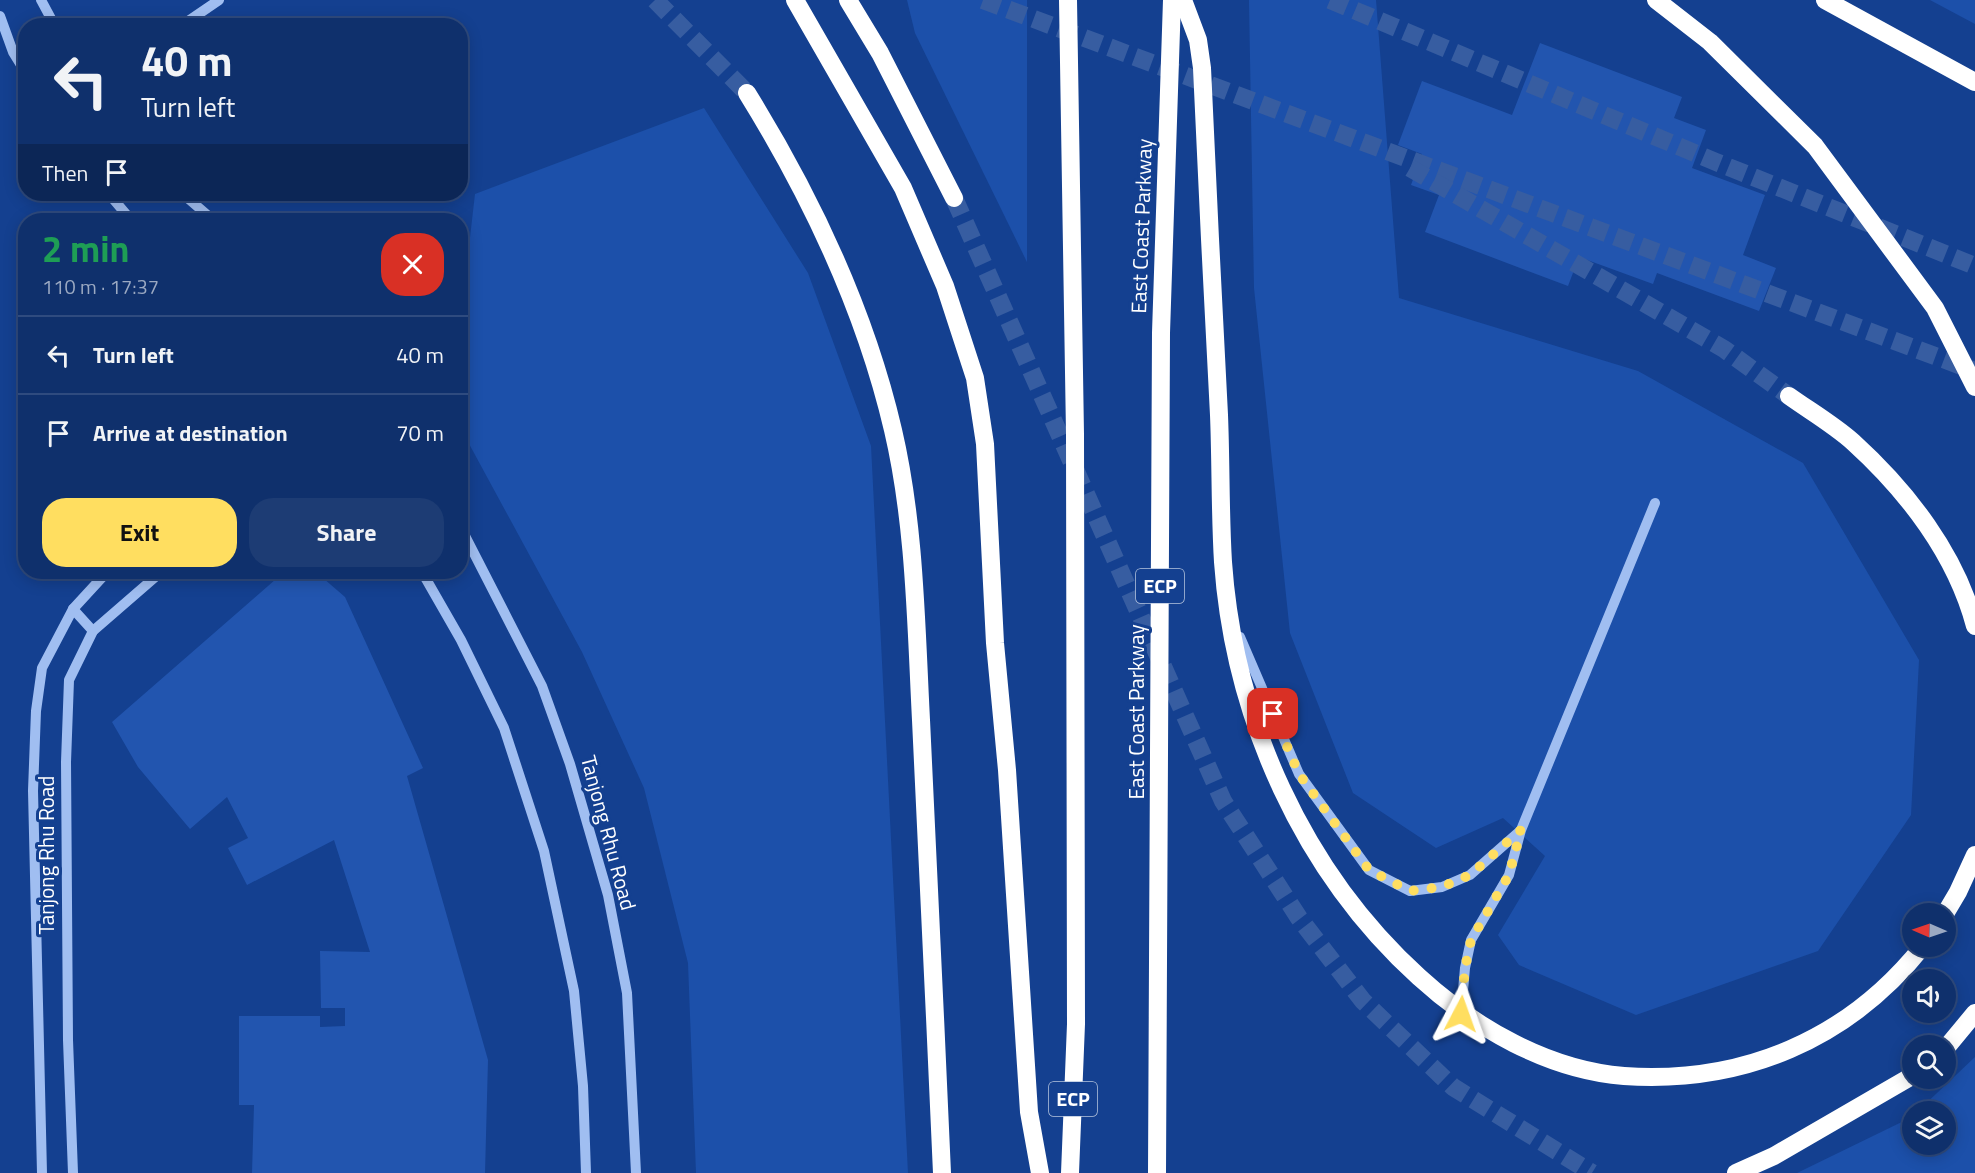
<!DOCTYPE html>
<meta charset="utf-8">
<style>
:root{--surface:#0f306c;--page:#1d3c74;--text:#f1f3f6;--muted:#9ba9c2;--line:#2f4b7f;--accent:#ffde60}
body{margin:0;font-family:"Titillium Web",sans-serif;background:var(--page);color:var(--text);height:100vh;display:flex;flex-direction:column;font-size:22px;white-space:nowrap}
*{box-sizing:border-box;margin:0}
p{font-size:20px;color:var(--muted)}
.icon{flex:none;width:33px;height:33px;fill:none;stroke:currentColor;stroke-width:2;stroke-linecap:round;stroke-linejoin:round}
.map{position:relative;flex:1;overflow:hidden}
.panel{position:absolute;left:18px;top:213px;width:450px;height:366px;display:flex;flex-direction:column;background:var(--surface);border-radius:24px;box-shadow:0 3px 15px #0003,0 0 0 2px var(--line)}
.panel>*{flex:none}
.guide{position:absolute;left:18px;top:18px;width:450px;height:183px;border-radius:24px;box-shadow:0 3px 15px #0003,0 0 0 2px var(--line);background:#0f306c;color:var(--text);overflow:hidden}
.needle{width:39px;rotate:272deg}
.fabs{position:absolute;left:1902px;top:903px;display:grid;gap:12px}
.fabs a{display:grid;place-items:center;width:54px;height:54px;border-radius:50%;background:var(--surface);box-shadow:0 3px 15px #0003,0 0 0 2px var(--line);font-size:30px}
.pin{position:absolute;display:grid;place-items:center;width:51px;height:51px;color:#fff;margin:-26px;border-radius:12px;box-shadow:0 3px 9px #0006}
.me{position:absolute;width:66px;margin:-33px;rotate:4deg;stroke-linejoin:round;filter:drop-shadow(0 0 4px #0008)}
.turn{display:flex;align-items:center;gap:21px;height:126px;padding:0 24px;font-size:27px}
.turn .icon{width:78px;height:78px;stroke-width:2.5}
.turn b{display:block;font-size:42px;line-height:51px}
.then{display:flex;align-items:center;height:57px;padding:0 24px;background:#0003;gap:12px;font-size:22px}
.round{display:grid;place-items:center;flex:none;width:63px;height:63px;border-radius:24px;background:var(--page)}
.head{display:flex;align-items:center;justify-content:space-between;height:102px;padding:0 24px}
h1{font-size:36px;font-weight:700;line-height:45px;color:#1e9e55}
.primary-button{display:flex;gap:12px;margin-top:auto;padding:12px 24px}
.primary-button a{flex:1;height:69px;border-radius:24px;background:var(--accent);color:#111;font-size:24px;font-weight:700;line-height:69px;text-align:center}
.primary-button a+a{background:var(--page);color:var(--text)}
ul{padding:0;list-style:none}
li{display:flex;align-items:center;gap:18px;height:78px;padding:0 24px;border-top:2px solid var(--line)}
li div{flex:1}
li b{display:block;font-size:22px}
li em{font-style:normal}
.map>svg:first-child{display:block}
</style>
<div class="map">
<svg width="1975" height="1173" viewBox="0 0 1975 1173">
<rect width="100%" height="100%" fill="#144090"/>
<g fill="#1c50aa">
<polygon points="907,0 1027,0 1027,262 915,33"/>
<polygon points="1249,0 1376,0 1399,298 1638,371 1803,463 1919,660 1911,815 1818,951 1636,1015 1519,965 1498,935 1545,856 1503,818 1436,848 1353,793 1290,633 1254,288"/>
<polygon points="1930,0 1975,0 1975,24"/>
<polygon points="704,108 808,273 871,446 908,1173 696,1173 688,963 644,788 582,652 461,429 461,316 475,194"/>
<polygon points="1975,1057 1975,1173 1797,1173 1912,1117 1912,1144 1946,1144 1946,1112 1918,1111"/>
</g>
<g fill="#2255af">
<polygon points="1540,43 1682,97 1674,118 1706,130 1692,168 1765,195 1743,255 1776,268 1759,311 1657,273 1653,284 1579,257 1568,286 1425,232 1439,195 1411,185 1422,154 1398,145 1422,81 1512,115"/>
<polygon points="284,572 316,572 345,597 423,768 407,776 488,1060 485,1173 252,1173 254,1105 239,1105 239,1016 320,1016 320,1027 345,1026 345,1008 321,1008 320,951 370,952 334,840 247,885 228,848 248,838 227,797 190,829 138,767 112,722"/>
</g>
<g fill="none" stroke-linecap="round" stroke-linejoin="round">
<g stroke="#375da1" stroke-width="18" stroke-dasharray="18 9" stroke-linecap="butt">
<polyline points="655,0 747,93"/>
<polyline points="983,0 1975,371"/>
<polyline points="1330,0 1716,162 1975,266"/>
<polyline points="1410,168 1724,349 1789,396"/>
<polyline points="954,198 1223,801 1299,918 1363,1001 1453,1087 1592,1173"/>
</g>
<g stroke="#a0bef1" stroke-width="10">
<polyline points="41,0 55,26"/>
<polyline points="0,16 13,52 26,73"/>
<polyline points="181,26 219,0"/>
<polyline points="109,194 131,220"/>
<polyline points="183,194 213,220"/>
<polyline points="460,526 542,686 570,764 608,895 627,993 636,1173"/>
<polyline points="422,572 461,640 504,728 544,851 574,991 583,1086 586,1173"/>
<polyline points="73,609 93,631"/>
<polyline points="1240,637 1299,774 1369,870 1410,891 1442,887 1470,875 1520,831"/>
<polyline points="1461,1013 1465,968 1471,940 1509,875 1521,830 1655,503"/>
<polyline points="42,1173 33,791 36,711 42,668 73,609 107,572"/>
<polyline points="73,1173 68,1040 66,762 69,680 93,631 161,572"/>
</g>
<g stroke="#fff" stroke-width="18">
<polyline points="795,0 903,188 945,286 975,378 985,444 995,643 1007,770 1029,1112 1040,1173"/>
<polyline points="848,0 880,53 954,198"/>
<polyline points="1068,0 1075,434 1076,1024 1070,1173"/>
<path d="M1183,0l15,40 4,28c5,116 11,231 17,347 2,49 1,98 4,147 11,156 80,310 196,415 56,51 129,93 205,99 119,8 224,-36 299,-130"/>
<polyline points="1656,0 1710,42 1815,146 1935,308 1975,387"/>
<polyline points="1825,0 1975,82"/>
<path d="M747,93c65,105 118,217 146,337 22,94 23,194 28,290 8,151 14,302 21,453"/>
<path d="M1789,396c21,15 45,29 64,46 54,49 103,112 122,184"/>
<polyline points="1945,914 1958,892 1975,855"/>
<polyline points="1946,1048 1975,1013"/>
<polyline points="1157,1173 1161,333 1172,0"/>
<polyline points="1736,1173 1774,1156 1912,1076"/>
</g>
</g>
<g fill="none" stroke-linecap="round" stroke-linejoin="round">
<polyline stroke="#ffde60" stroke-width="10" stroke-dasharray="0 18" points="1273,714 1299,774 1369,870 1410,891 1442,887 1470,875 1521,830 1509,875 1471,940 1465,968 1461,1014"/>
</g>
<g text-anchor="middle" stroke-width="6" stroke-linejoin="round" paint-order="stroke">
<g fill="#144090" stroke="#b8c6de" stroke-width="1.5">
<rect x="1136" y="569" width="48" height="34" rx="4.5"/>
<rect x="1049" y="1082" width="48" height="34" rx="4.5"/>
</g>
<g font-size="20" font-weight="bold" fill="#fff">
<text x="1160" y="593">ECP</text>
<text x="1073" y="1106">ECP</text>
</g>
<g font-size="21" fill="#fff" stroke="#144090">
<text transform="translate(1142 226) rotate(-88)" y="7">East Coast Parkway</text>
<text transform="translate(1137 712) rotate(-90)" y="7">East Coast Parkway</text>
<text transform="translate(608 833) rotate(75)" y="7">Tanjong Rhu Road</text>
<text transform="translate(47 855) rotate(-90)" y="7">Tanjong Rhu Road</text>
</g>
</g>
</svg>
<div class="fabs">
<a><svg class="needle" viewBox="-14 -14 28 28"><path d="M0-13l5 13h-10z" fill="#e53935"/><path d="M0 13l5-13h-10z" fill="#9ba9c2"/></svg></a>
<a><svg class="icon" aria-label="sound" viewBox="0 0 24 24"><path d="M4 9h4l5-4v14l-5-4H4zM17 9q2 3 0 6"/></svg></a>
<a><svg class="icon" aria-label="search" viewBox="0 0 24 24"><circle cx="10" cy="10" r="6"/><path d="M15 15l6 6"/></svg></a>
<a><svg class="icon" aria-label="layers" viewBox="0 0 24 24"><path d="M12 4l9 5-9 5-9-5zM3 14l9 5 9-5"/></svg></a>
</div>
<div class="pin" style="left:1273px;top:714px;background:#d93025"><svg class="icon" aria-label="arrive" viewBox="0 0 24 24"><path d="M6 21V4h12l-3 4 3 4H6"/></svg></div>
<svg class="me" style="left:1461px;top:1014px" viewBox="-20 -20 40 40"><path d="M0-17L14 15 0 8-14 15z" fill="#ffde60" stroke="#fff" stroke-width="4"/></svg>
<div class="guide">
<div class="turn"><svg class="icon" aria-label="left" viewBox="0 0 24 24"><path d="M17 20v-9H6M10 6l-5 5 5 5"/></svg><div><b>40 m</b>Turn left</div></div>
<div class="then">Then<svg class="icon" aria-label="arrive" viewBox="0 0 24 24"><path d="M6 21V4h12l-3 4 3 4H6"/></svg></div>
</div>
<section class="panel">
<div class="head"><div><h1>2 min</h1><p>110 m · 17:37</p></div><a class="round" style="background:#d93025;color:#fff"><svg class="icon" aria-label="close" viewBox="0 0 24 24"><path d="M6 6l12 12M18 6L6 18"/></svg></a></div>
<ul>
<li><svg class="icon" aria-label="left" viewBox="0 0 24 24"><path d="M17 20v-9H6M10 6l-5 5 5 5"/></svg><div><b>Turn left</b></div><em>40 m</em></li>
<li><svg class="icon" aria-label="arrive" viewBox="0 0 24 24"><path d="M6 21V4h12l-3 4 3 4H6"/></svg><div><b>Arrive at destination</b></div><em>70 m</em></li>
</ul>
<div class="primary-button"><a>Exit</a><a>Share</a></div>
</section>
</div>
